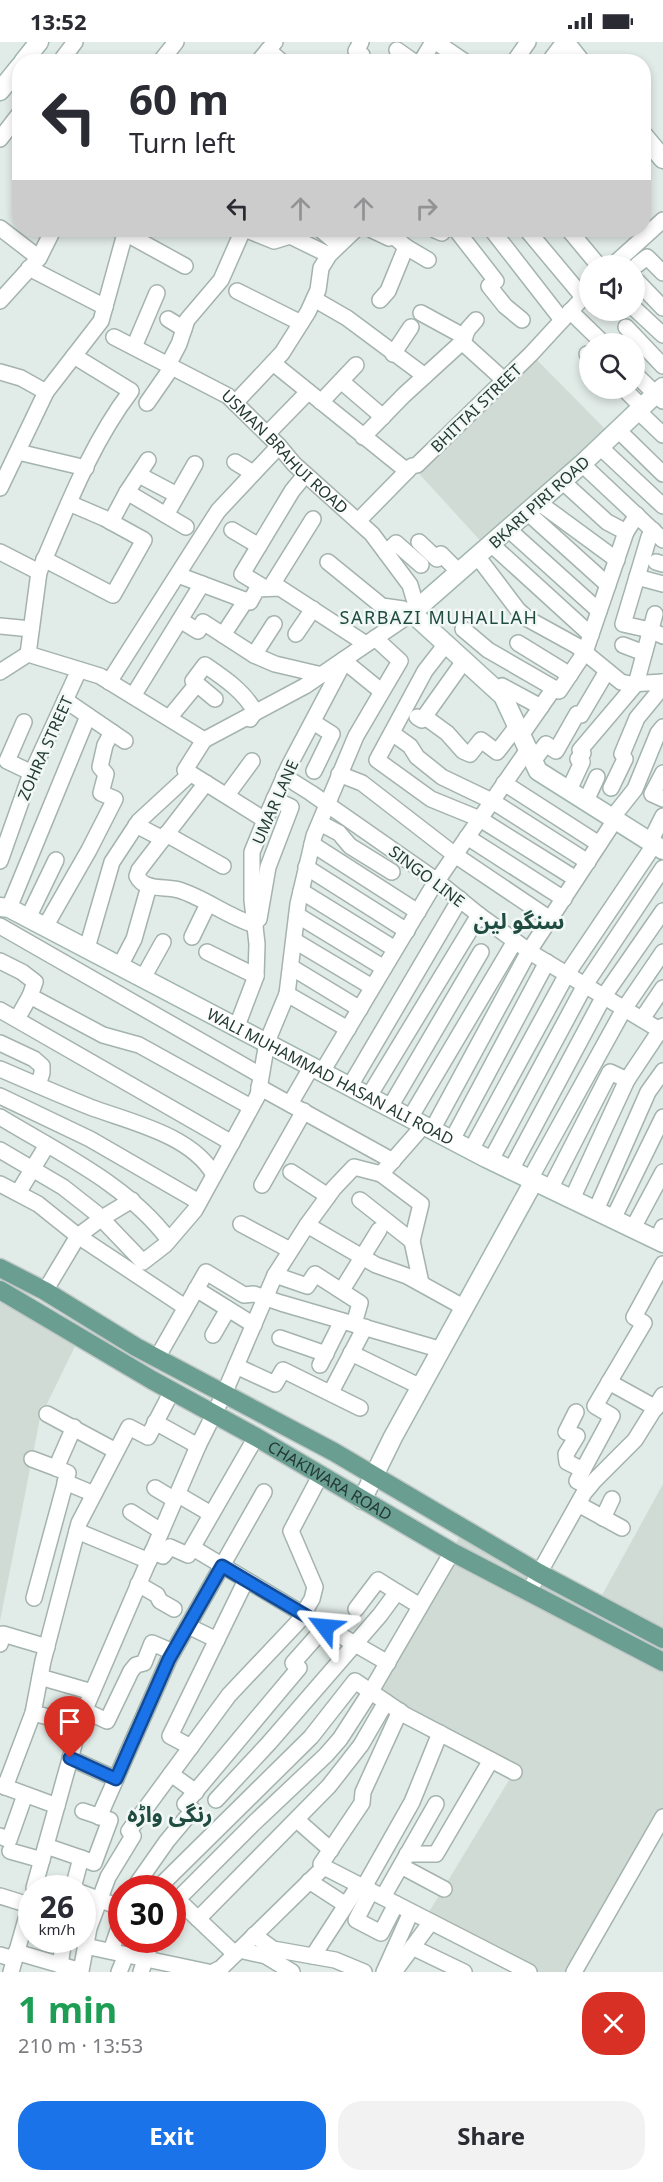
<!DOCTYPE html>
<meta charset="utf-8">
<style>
:root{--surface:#fff;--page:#f2f2f3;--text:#2b2b33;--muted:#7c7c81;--accent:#1a73e8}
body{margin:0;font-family:"Noto Sans","Noto Sans Arabic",sans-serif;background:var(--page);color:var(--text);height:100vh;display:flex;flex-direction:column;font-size:22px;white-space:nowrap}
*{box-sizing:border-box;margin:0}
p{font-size:20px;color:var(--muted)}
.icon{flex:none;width:33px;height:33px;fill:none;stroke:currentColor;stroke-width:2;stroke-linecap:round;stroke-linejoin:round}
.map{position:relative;height:1930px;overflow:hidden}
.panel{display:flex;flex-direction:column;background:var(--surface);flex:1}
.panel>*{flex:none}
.guide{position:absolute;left:12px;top:12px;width:639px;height:183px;border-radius:24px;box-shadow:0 3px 9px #0003;background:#fff;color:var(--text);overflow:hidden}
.fabs{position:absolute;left:579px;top:213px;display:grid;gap:12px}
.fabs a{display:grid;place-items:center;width:66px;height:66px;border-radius:50%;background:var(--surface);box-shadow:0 3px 9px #0003;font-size:30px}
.speed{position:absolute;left:18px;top:1833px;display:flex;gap:12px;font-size:30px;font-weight:700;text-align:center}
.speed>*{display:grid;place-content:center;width:78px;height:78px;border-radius:50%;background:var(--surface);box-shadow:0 3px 9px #0003;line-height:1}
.speed small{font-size:15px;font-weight:400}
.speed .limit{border:9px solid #d22;background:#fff;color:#111}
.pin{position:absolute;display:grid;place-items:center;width:51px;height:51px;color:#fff;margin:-62px -26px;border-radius:50% 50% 50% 0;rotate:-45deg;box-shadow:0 0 6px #0007}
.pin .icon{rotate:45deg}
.me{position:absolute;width:66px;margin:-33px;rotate:299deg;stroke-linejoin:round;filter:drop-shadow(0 0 4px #0008)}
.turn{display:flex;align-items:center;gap:21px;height:126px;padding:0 18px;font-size:27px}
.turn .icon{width:78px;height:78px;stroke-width:2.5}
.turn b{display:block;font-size:42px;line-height:51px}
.lanes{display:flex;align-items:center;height:57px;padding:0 18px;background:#0003;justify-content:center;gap:30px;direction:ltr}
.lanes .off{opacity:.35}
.round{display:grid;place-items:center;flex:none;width:63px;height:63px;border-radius:24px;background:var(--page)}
.summary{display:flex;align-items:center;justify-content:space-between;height:102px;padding:0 18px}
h1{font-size:36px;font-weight:700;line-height:45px;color:#1e9e55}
.primary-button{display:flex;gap:12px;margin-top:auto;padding:12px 18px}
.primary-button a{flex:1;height:69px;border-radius:24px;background:var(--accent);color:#fff;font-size:24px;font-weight:700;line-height:69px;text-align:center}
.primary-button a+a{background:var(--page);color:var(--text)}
.status{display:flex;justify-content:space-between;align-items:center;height:42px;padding:0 30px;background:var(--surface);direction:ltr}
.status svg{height:16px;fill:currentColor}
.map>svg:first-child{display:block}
</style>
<div class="status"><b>13:52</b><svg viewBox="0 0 49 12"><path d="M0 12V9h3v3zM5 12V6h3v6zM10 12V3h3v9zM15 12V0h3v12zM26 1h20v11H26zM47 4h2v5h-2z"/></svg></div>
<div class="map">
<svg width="663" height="1930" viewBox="0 0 663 1930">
<rect width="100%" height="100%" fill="#e1ebe7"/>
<g fill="#d0dbd6">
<polygon points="531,312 612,394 487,506 412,424"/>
<polygon points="0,1242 82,1290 40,1376 0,1579"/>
<polygon points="663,1442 663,1778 574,1930 528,1930 424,1877 432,1865 514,1730 371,1649 460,1494 596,1564"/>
</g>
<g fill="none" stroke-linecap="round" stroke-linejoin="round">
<g stroke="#a4b3ae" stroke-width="18">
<g id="street">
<polyline points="436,0 465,20"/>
<polyline points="268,8 282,20"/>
<polyline points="397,8 414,20"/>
<polyline points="60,20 75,0"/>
<polyline points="160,20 176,0"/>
<polyline points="258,20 275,0"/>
<polyline points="358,20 362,13 356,9 361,0"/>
<polyline points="421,20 433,0"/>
<polyline points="514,20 528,0"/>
<polyline points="549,20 564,0"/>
<polyline points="0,97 20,71"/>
<polyline points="0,186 39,216"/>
<polyline points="247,188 274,199 290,194 329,213"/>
<polyline points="321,188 339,203"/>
<polyline points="372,188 389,196 397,188"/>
<polyline points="435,188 442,191"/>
<polyline points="458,188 457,189 496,239 489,244 505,264 522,278"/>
<polyline points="492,188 562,278"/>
<polyline points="527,188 583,255"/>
<polyline points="569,188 599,224"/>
<polyline points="125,191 185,224"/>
<polyline points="406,205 428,218"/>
<polyline points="637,223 647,215 663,231"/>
<polyline points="612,224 663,178"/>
<polyline points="29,226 105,265"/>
<polyline points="637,239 663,266"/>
<polyline points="237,249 301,281"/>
<polyline points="314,257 347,276 425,334"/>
<polyline points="380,258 388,249 406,205 392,193"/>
<polyline points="0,259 39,216 53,188"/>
<polyline points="634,266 663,293"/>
<polyline points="570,269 604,302"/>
<polyline points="421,271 465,295"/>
<polyline points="168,277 184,287"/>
<polyline points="626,285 663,324"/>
<path id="s1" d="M114,295l114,59 51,50 15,18 78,70 38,51 7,24"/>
<polyline points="462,300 504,338"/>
<polyline points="134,305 157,251"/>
<polyline points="393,312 411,285"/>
<polyline points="587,312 590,314"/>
<polyline points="273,321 407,429"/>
<polyline points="168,323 179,302 187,278 221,238 243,188"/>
<polyline points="0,330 21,336 46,350"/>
<polyline points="634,331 663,359"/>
<polyline points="341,339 383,375"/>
<polyline points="623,346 642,365"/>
<polyline points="321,360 356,323"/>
<polyline points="147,361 172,325"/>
<polyline points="235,361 282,311 308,270 318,248 321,226 329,213 355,188"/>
<polyline points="638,369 663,393"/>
<polyline points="618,388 663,432"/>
<polyline points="267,392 308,350"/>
<polyline points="363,395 404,353 462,300 468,287 476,278"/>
<polyline points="600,405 663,464"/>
<polyline points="18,410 86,426"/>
<polyline points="235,420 253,431"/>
<polyline points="582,422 663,498"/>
<polyline points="139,433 177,453"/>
<polyline points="562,439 607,480 626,490"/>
<polyline points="0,446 46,350 101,279 126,188"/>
<polyline points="127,450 186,485"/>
<polyline points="538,460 617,518"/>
<polyline points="527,470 608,543"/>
<polyline points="166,473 195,422"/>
<polyline points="358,479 412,424 417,423 531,312 590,248"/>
<polyline points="111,480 127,450 148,418"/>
<polyline points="508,487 599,569"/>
<polyline points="232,488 259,504"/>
<polyline points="653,488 649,495 623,582 650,588 663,594"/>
<polyline points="419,500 437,517 441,512 459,530"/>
<polyline points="491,502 591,593"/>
<polyline points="0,510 39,530 28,612"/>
<polyline points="386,511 396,501 421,523"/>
<polyline points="477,514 518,568 528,577 577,604 621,640 630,642 663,640"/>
<polyline points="44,517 113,553 144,498 104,476 69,461"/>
<polyline points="656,520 663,522"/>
<path d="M39,530c27,-62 51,-127 92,-181l-57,-35"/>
<polyline points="178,533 250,560 257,547 280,546 366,602"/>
<polyline points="637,535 663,542"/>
<polyline points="265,546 242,532 292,449 305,433"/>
<polyline points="270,546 313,477"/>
<polyline points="180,578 198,589 203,580 254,613 275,622 322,633"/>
<polyline points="0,584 31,587"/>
<polyline points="463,587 488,608 559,649 585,610 626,490 637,473"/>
<polyline points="296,592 313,567"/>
<polyline points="223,593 246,558"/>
<polyline points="518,601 570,633"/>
<polyline points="446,602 425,629 377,718 431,757 480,777 576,837"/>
<polyline points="623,603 644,611"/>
<polyline points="254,613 274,582"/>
<polyline points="343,618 381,649"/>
<polyline points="0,630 28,612 100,634 204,698 305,644 412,571 403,567 382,564 328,520"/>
<polyline points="109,640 218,469 279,404"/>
<polyline points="197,642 215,657"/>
<polyline points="497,648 502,644 541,665"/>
<polyline points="133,654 202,542"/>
<polyline points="65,658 125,699"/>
<polyline points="417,675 422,678 464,619"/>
<polyline points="425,675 447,691 463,709 470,712 481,698 497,710 518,683"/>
<path d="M169,676l28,-34 -4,-3 12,-16c19,13 40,27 50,47l-5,7"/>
<polyline points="24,680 7,719 32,731"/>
<polyline points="313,680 332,692 314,729"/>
<polyline points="392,691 410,704 417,715 442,735 492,759 588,820"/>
<polyline points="522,692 554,646"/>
<polyline points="204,698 185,728 265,778"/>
<polyline points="622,712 637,676 656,653 662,640"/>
<polyline points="534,718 546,702 556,709 577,672 581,673 607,629"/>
<polyline points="663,731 652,752 663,757"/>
<polyline points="339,732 362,741 455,813 550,877"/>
<polyline points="284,734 311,751 437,839 479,873 533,912 663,990"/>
<path d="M206,741l-67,87 -2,6c7,15 28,10 42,14 26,8 49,27 76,35"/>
<polyline points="504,741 599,802"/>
<polyline points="611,746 625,717"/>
<polyline points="569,748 582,720 578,717 583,711 580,708 636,642 655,572"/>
<polyline points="227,753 252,719"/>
<polyline points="586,759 597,735"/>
<polyline points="612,776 635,747 658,691 663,685"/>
<polyline points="320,781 339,791 350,804 392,830"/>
<polyline points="136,783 163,797"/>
<polyline points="166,792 223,824"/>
<polyline points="467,795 564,857"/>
<polyline points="650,800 663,774"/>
<polyline points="312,802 418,870"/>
<polyline points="0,819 29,737 79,628"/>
<polyline points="306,825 407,889"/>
<polyline points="301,849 395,907"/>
<polyline points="9,866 88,674"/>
<polyline points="297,873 384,926"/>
<polyline points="28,876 56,818"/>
<polyline points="259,877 268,825 291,765 274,757"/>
<polyline points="0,884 260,1033"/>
<polyline points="45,885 89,808 115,757 101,751 106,732 100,725 105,703 112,690"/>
<polyline points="192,895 208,862"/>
<polyline points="295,899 372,945"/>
<polyline points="87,906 112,820 139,779 190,732"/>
<polyline points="207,910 256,934"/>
<polyline points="0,919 22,930 35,940 30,954 17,977"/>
<polyline points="120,924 134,897 149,844"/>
<polyline points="291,925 360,967"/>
<polyline points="143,936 163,900"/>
<polyline points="287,952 348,987"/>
<polyline points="30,954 103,993 139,1003 251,1065"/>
<polyline points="0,968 232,1101"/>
<polyline points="642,977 663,946"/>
<polyline points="237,984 256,934 257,902 252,858 252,810 265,778 289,724 344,620"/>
<polyline points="0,1001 34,1017 42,1024 42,1031 38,1043"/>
<path d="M0,1027c30,13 60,26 90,38 40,15 102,28 124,68"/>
<polyline points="322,1030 432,846 529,706"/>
<polyline points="350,1044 460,857"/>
<polyline points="259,1045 393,1119"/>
<polyline points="0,1054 90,1097 199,1160"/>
<polyline points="369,1054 479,873"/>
<polyline points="290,1062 312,1024"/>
<polyline points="390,1065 481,910"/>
<path d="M0,1075c59,36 127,67 169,123"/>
<polyline points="410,1076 515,899"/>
<polyline points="432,1088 529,909 615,778"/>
<polyline points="452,1098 547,920"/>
<polyline points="0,1108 63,1145 96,1171 143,1220 165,1203 195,1168 258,1053 267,1000 287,952 298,862 314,794 356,694 400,619 375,596"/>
<polyline points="471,1108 567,932 654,803"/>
<polyline points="491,1118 585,943 663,826"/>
<polyline points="511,1128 604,954 663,869"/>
<polyline points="291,1130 328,1154"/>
<polyline points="381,1132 421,1162 412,1199 421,1241"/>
<polyline points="530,1137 624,967 663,910"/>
<polyline points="0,1142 38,1162 78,1194 185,1265"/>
<polyline points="262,1143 304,1069"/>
<polyline points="550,1147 610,1030 627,1038"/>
<polyline points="18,1151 47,1103"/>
<polyline points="572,1157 627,1038 663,984"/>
<polyline points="360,1158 412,1199"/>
<polyline points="596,1168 648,1050 663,1029"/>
<polyline points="613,1177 663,1075"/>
<polyline points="241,1182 290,1208"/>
<polyline points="307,1183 376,1223 407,1234 465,1266"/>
<polyline points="633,1186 663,1130"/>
<polyline points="657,1198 663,1185"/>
<polyline points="275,1233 307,1244 315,1232 360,1261 354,1282"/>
<polyline points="196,1247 254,1283"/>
<polyline points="342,1248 379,1188"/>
<polyline points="45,1249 78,1194 102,1176 132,1158"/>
<polyline points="213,1293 228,1267"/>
<polyline points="280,1296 326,1312"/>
<polyline points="351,1311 421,1345"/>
<polyline points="157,1316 206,1230 244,1253 254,1252 281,1261 442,1308"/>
<polyline points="320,1323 342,1279"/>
<polyline points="236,1324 275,1342 283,1328 360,1366"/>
<polyline points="609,1340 656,1366"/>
<polyline points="331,1350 365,1285"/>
<polyline points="576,1370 566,1390 577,1394 566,1412 567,1420 583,1428"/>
<polyline points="47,1372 116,1409"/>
<polyline points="155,1380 198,1404"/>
<polyline points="32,1417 56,1426"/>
<polyline points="65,1440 94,1452"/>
<polyline points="589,1445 577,1439 612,1374 595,1364 644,1281 634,1275 663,1222"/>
<polyline points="155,1446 175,1458"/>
<polyline points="177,1452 211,1472"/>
<polyline points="578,1462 622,1486"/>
<polyline points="131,1470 161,1489"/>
<polyline points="603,1476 612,1457"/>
<polyline points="77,1489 149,1519"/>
<polyline points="193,1506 303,1572 388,1621"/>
<polyline points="152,1510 163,1514 170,1505 188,1513 256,1395"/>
<polyline points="138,1542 157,1553 160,1559 174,1567"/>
<polyline points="528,1551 584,1451 594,1439 635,1398 663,1353"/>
<polyline points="34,1556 68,1431 56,1426 74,1385"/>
<polyline points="356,1567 378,1538 397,1550"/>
<polyline points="188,1584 217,1598"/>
<polyline points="0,1602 3,1592 47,1605"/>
<polyline points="40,1635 92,1650"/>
<polyline points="84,1668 107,1679 131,1629 136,1623 144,1621 152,1601 173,1610"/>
<polyline points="33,1671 79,1683"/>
<polyline points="191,1705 170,1694 246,1538"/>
<polyline points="70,1716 116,1737"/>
<polyline points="171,1732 196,1750"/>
<polyline points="0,1743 57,1764"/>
<polyline points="5,1745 33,1671 43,1619 79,1481 129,1385 148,1395 172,1349"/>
<polyline points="216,1758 269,1701 380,1573 397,1550 420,1564"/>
<polyline points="99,1775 169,1617 264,1450"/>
<polyline points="297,1778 331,1808"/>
<polyline points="0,1794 9,1798 25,1753"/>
<polyline points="46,1804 81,1816 73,1846"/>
<polyline points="10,1809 42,1818"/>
<polyline points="407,1812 436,1812 491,1718"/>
<polyline points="81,1816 94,1821 110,1778 83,1769"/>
<polyline points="401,1824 444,1847"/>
<polyline points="324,1825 321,1822 362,1761 363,1750 400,1669"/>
<polyline points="309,1839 346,1863"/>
<polyline points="162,1842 311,1695 355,1639 405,1673 514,1730"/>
<polyline points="364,1845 412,1760 440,1691"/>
<polyline points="34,1846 82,1674 198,1404 224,1352 275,1233 307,1183 334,1146 354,1125 381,1132 424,1083"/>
<polyline points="134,1846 167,1799 193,1768 185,1762 299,1626 293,1621 325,1585"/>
<polyline points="371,1849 356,1878 381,1891 396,1862"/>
<polyline points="82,1851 122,1866"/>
<polyline points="0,1854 29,1863"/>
<polyline points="383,1855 436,1762"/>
<polyline points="178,1858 235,1912"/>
<polyline points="172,1863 254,1781 326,1713 340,1697 371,1649 452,1510"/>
<polyline points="198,1877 329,1744 361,1703 386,1660"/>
<polyline points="254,1893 273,1907 335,1918 364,1930"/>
<polyline points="85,1904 208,1930"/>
<polyline points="412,1905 464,1930"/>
<polyline points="239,1908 266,1914 292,1930"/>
<polyline points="111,1909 122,1877"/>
<polyline points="16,1910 81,1929 89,1886 108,1835 133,1794 129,1789 229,1653 299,1579 312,1557 315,1545 291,1489 320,1434"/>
<polyline points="0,1913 14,1917"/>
<polyline points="313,1914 359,1843"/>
<polyline points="60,1923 64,1898"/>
<polyline points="11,1930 32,1856"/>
<polyline points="119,1930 126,1913"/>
<polyline points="141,1930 152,1898"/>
<polyline points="213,1930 221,1926 324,1825 529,1930"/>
<polyline points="384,1930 411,1870"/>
<polyline points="394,1930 431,1880"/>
<polyline points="574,1930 663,1775"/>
</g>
</g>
<g stroke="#a1b6ae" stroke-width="21">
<g id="secondary">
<polyline points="565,0 581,20"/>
<polyline points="23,20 39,0"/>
<polyline points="0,49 20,24"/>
<polyline points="644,94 663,117"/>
<polyline points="663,345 582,422 412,571 503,654 538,729 663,808"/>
<path id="s2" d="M0,865l9,1 477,250 177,85"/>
<polyline points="362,1458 393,1395 534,1139"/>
</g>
</g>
<g stroke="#c1c8c6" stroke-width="21">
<g id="primary">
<polyline points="0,1226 45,1249 136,1305 334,1410 539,1531 663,1597"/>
<path id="s3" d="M0,1248l152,90 104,57 196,115 211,110"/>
</g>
</g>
<use href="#street" stroke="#fff" stroke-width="15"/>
<use href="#secondary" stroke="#fff" stroke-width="18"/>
<use href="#primary" stroke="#699e90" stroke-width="18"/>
</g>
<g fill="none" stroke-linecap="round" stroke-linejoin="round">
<g stroke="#114b97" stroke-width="15">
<polyline id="route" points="70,1716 116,1737 169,1617 222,1524 325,1585"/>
</g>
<use href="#route" stroke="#1a73e8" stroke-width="10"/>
</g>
<g text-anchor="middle" stroke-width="5" stroke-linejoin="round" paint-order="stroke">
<g font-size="16" fill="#233b34" stroke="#f2f8f5">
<text transform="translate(476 366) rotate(-44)" y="6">BHITTAI STREET</text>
<text dy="6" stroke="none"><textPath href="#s1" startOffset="208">USMAN BRAHUI ROAD</textPath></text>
<text transform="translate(539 460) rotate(-42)" y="6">BKARI PIRI ROAD</text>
<text transform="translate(45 706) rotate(-66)" y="6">ZOHRA STREET</text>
<text transform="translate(275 760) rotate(-66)" y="6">UMAR LANE</text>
<text transform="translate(427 834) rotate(37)" y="6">SINGO LINE</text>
<text dy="6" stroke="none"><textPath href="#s2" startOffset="372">WALI MUHAMMAD HASAN ALI ROAD</textPath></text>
<text dy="6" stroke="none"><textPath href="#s3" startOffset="381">CHAKIWARA ROAD</textPath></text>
</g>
<g font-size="18" letter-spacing="1.5" fill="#204b41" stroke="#f2f8f5">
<text x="439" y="582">SARBAZI MUHALLAH</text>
</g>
<g font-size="22" font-weight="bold" fill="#204b41" stroke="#f2f8f5">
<text x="519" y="887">سنگو لین</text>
<text x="170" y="1780">رنگی واڑہ</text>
</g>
</g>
</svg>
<div class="fabs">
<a><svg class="icon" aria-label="sound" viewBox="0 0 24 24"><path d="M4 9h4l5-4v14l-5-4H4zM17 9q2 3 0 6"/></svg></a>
<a><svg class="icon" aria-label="search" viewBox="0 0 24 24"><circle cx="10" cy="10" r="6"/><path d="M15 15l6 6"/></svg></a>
</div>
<div class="speed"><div>26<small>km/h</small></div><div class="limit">30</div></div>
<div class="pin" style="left:70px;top:1716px;background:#d93025"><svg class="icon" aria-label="arrive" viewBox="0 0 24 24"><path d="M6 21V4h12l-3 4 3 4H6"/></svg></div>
<svg class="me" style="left:325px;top:1585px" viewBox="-20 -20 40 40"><path d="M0-17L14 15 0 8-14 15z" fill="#1a73e8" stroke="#fff" stroke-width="4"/></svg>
<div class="guide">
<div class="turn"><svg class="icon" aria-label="left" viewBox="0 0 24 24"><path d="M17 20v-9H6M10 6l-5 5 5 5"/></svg><div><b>60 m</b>Turn left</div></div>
<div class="lanes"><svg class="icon" aria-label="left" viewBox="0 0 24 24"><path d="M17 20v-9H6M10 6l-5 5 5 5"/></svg><svg class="icon off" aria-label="ahead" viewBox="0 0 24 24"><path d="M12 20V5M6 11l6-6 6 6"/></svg><svg class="icon off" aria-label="ahead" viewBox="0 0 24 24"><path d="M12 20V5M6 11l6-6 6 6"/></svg><svg class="icon off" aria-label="right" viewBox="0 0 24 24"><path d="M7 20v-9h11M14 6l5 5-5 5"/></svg></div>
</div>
</div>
<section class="panel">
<div class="summary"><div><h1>1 min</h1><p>210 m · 13:53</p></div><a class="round" style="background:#d93025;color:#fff"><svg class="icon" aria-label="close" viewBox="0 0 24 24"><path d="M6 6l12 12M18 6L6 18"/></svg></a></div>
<div class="primary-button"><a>Exit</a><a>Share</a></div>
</section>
